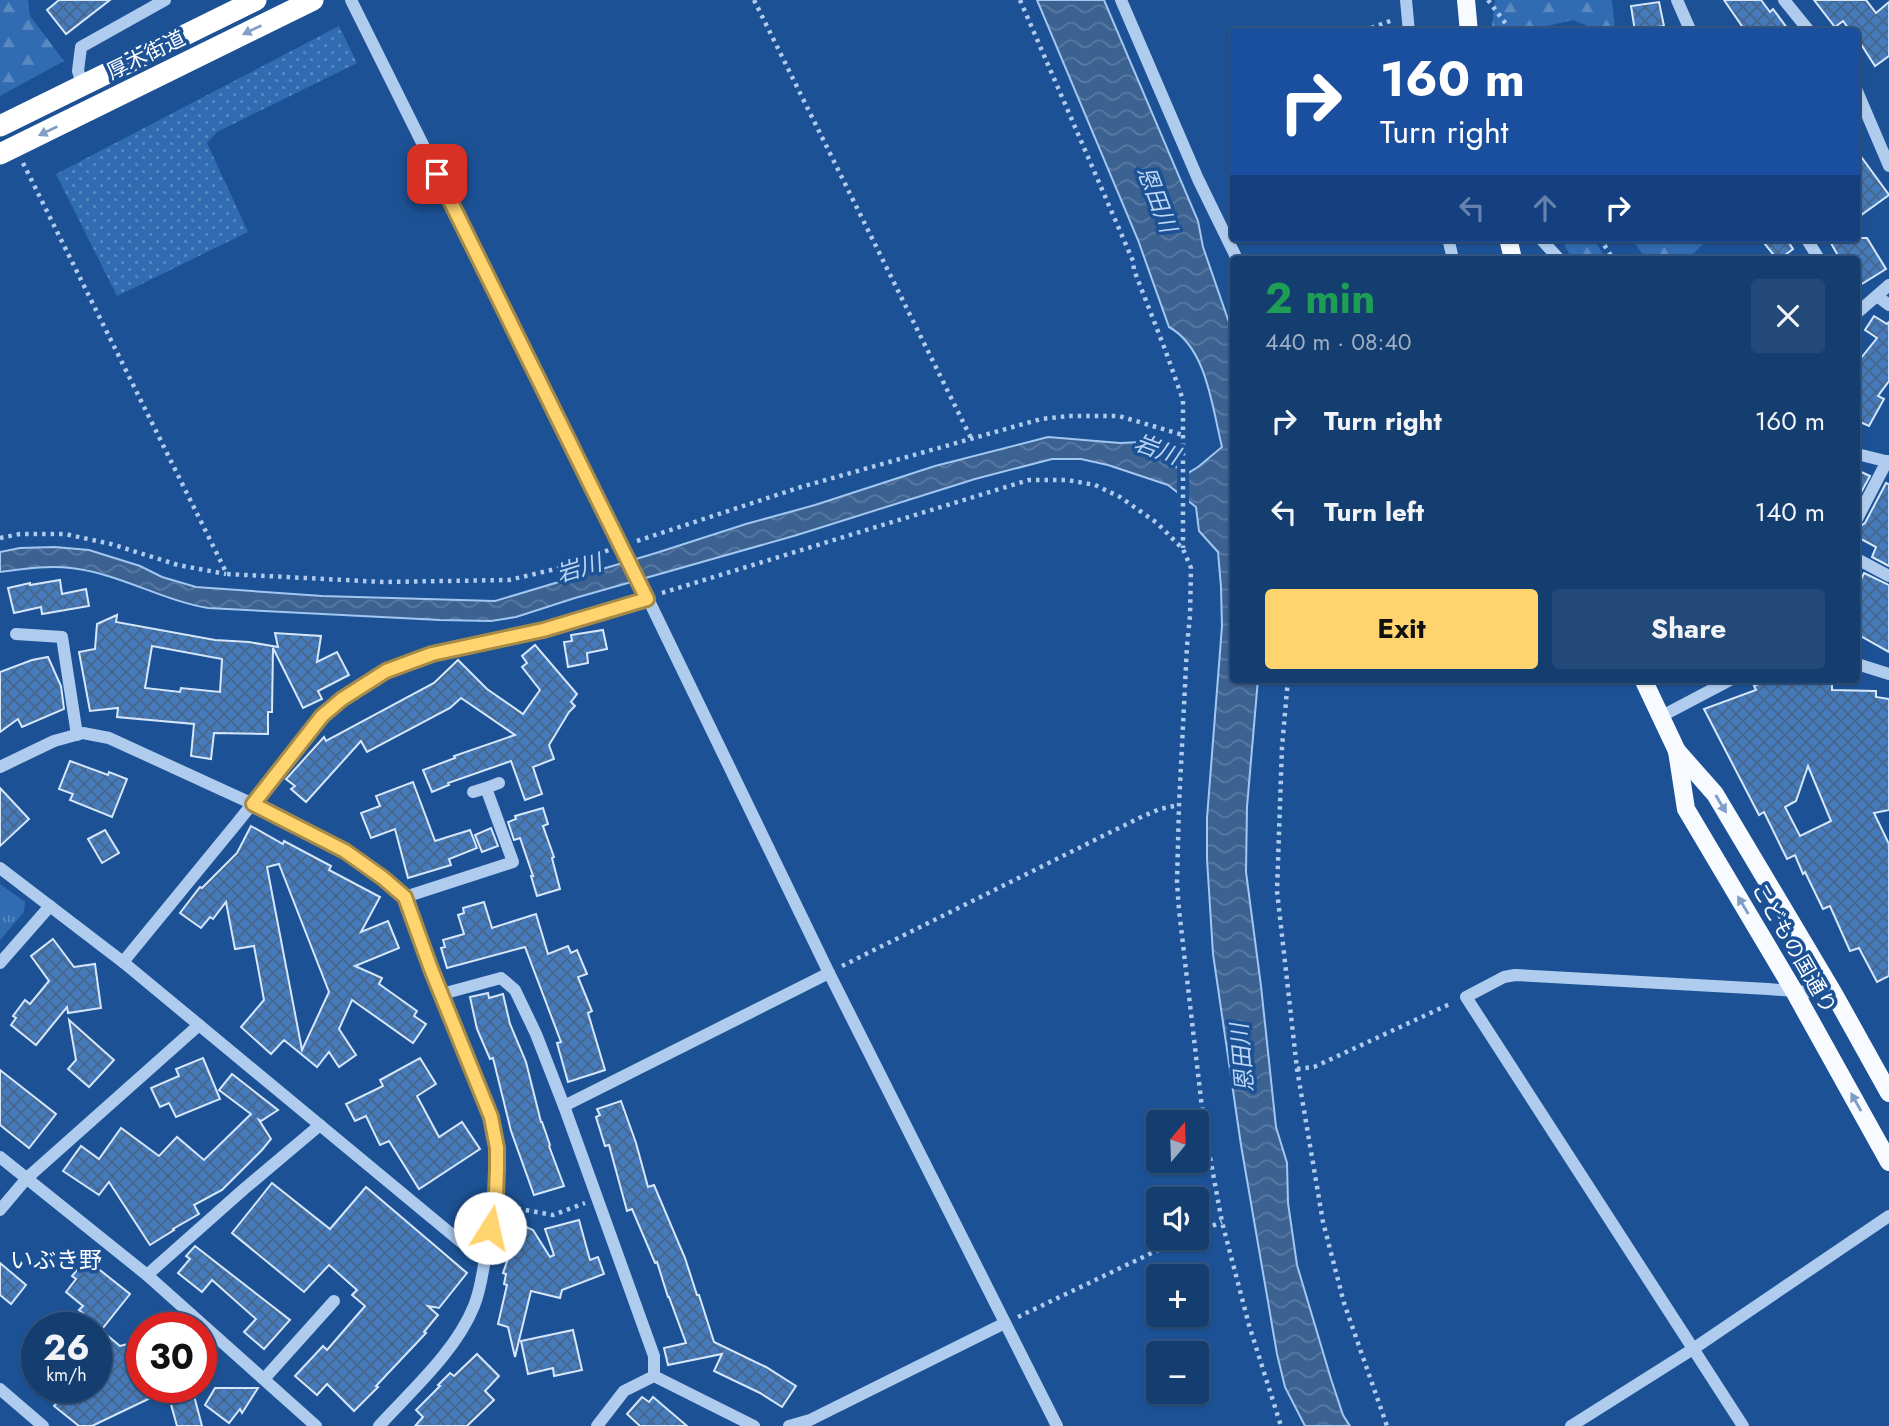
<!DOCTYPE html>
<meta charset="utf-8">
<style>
:root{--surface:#153e70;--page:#224978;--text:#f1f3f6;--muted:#9daec3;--line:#345783;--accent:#ffd46e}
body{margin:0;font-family:Jost,"Noto Sans JP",sans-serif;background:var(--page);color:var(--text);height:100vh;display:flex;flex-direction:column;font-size:26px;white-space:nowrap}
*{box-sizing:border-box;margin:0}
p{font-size:23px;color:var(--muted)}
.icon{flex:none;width:38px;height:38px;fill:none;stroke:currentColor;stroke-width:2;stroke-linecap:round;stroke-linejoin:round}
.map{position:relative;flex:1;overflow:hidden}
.drawer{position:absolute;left:1230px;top:256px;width:630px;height:427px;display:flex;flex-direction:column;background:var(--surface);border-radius:7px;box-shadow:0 2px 5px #0004,0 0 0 2px var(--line)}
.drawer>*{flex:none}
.top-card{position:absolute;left:1230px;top:28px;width:630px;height:214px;border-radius:7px;box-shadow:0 2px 5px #0004,0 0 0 2px var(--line);background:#1a4fa0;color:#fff;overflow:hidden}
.needle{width:46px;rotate:19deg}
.tools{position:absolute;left:1146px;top:1110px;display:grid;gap:14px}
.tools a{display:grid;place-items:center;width:63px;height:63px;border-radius:7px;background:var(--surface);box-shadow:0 2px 5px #0004,0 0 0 2px var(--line);font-size:35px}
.speed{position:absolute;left:21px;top:1312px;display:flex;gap:14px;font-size:35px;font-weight:700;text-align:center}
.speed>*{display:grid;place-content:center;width:91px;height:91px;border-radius:50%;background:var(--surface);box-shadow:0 2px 5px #0004,0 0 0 2px var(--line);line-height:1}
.speed small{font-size:18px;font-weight:400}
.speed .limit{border:10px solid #d22;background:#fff;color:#111}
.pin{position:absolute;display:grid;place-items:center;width:60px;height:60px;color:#fff;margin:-30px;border-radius:14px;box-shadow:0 4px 10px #0006}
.me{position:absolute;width:77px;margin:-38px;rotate:10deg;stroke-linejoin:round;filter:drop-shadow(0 0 5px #0008)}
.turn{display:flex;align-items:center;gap:24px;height:147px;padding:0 35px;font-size:32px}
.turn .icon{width:91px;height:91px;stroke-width:2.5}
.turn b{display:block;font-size:49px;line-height:60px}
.lanes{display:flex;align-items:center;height:66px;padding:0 35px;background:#0003;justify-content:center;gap:35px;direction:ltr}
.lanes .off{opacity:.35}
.round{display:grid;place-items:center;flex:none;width:74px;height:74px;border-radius:7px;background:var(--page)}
.headline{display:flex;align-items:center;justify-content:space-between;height:119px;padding:0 35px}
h1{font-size:42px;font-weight:700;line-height:52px;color:#1e9e55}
.action{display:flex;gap:14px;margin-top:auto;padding:14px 35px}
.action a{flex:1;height:80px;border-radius:7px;background:var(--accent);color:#111;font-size:28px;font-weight:700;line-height:80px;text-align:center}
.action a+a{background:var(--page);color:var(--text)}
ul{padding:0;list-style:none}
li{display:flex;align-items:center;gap:21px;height:91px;padding:0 35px}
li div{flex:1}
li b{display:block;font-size:26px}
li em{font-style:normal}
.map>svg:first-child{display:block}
</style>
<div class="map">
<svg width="1889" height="1426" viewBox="0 0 1889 1426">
<defs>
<pattern id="grass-dots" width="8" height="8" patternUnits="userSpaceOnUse" patternTransform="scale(1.75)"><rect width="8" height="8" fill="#316cb3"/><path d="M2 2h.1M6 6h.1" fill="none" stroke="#5a89c2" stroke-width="1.8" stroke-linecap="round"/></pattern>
<pattern id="forest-firs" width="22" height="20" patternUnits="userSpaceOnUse" patternTransform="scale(1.75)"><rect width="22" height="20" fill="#316cb3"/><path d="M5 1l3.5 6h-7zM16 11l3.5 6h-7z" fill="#5a89c2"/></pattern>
<pattern id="park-tufts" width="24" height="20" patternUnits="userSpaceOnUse" patternTransform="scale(1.75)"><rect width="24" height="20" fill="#316cb3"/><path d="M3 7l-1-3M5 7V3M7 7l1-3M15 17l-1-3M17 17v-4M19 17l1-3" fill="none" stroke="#5a89c2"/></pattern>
<pattern id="water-waves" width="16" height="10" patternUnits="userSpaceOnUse" patternTransform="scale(1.75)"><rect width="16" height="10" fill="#3c6292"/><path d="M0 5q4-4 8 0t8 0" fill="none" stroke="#597aa2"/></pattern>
<pattern id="building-cross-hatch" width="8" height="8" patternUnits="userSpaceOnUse" patternTransform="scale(1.75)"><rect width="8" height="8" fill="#457bbc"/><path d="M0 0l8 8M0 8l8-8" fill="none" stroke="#48668a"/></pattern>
</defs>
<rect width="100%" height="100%" fill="#1c5295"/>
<polygon fill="url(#grass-dots)" points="339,26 357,63 217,132 207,143 248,232 117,296 56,174"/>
<g fill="url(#forest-firs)">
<polygon points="0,0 28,0 30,16 64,61 0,96"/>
<polygon points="1496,0 1612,0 1615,31 1600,31 1573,20 1534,29 1535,31 1493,31 1492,25 1495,1"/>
<polygon points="1561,238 1593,238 1606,259 1572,259"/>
<polygon points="1631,238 1709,238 1688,259 1646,259"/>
</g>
<polygon fill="url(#park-tufts)" points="0,884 25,902 24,912 0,940"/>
<path fill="url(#water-waves)" stroke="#a2c7f1" stroke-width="2" d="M1037,0h67l94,221 5,26 31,90v342h24l-11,128 -1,65 15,114 15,141 11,36 1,40 9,62 34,114 12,36 7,11h-45l-20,-39 -8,-33 -36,-209 -28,-191 -6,-95v-41l15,-192 -1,-39 -3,-35 -19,-21 -3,-24 -28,-22 -60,-20 -27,-6h-29l-77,20 -178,56 -222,63 -59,19 -25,4 -51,-1 -232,-12c-47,-8 -90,-35 -137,-40 -24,-3 -48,1 -71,4v-20l20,-4 35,-1 34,3 51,16 22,11 34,10 126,9 173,5 161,-48 90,-29 69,-19 120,-39 113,-29 72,6 21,-1 20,17 27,14 10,-6 24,-20c-10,-40 -15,-99 -53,-120l-31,-87z"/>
<polygon fill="#1c5295" points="1177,463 1189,468 1189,506 1177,496"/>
<g fill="url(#building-cross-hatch)" stroke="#d6e7fb" stroke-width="2" fill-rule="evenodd">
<polygon points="59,0 110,0 66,34 47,10"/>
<polygon points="1724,0 1761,0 1770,12 1773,9 1790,32 1746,32"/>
<polygon points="1814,0 1866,0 1876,13 1889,2 1889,56 1875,66 1857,38 1857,32 1851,32 1843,21 1835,27"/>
<polygon points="1659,2 1664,26 1635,31 1631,6"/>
<polygon points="1857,151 1889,195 1857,218"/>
<polygon points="1760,238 1786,238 1793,249 1780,259 1777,259"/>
<polygon points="1828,238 1867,238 1886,269 1857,287 1857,259 1840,259"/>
<polygon points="1874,316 1887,324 1889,322 1889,381 1878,396 1884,399 1869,426 1858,421 1857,422 1857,363 1877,338 1865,330"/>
<polygon points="1857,470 1870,476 1857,500"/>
<polygon points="1886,483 1889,484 1889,566 1872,557 1876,547 1857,537 1857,528 1865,523"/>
<polygon points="1864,573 1889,585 1889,652 1857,634 1857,588"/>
<polygon points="60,580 62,594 86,589 89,606 42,614 41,607 14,613 8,588 30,583 30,585"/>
<path d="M117,615l-1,7 99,18 34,2 29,5 -3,-14 46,3 -4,26 20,-10 12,23 -31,16 4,8 -19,9 -30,-60 -1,64h-4v22l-54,-1 -3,26 -20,-3 3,-32 -77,-7 1,-9 -28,3 -11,-59 16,-3 2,-25zM152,646l70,13 -2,33 -39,-4 -1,4 -35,-4z"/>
<polygon points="603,630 607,649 587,653 588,663 568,667 564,642 572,641 571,635"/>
<polygon points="535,645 577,694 571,702 575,706 569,712 549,745 554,759 533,767 542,794 525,800 511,761 448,783 449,785 432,792 423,770 455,758 454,756 515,735 461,698 450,708 367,752 361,741 306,802 291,789 295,786 286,779 324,737 326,741 434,683 458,660 487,689 523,714 540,690 522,667 527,663 522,656"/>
<polygon points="48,657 61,686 64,709 22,727 18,719 0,732 0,672 32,660"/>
<path d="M1770,679h62v11l44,1v6l13,2v111l-15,3 15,31v132l-12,6 -18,-34 -9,3 -20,-45 -7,3 -18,-37 -2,2 -8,-19 -8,4 -23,-47 -5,3 -55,-106 52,-19 -2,-4zM1808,766l23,55 -31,15 -15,-29 11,-6z"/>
<polygon points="70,761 108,775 109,772 127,779 112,817 70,800 73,794 59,789"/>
<polygon points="413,782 435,841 470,830 477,848 449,859 451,865 408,878 395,829 371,838 361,813 380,806 376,796"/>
<polygon points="0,788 29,819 0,846"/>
<polygon points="543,808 548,824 543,826 554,857 552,858 560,889 537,896 531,876 533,876 520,838 514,840 508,822 516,819 515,816"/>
<path d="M251,826l32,18 1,-3 47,25 -2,4 51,27 -19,35 27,-11 11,27 -44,18 27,12 -3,6 38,27 -3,5 12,8 -13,19 -61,-43 -13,29 17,26 -17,12 -10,-15 -12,15 -33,-27 -13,14 -30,-27 23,-27 -10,-54 -19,3 -9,-47 -13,17 -3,-2 -9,11 -21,-15 20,-26 2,1 35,-35zM279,864l50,128 -27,58 -35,-183z"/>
<polygon points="491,828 498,846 482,852 475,835"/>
<polygon points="105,830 119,853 102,863 88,839"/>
<polygon points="484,902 492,928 536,914 548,954 568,946 571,953 577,950 587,974 578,977 592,1011 588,1013 605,1070 568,1082 557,1043 561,1042 525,947 447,968 441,948 445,947 443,940 464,934 458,915 464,913 463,908"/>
<polygon points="53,939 74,967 95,964 101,1008 68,1013 67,1007 36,1045 11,1025 16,1018 13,1016 25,1000 30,1004 49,981 31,956"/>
<polygon points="488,993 489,998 503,994 510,1024 526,1062 541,1122 542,1122 550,1145 549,1146 564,1186 534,1195 511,1131 493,1058 490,1059 477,1029 470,997"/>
<polygon points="69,1020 114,1060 89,1087 68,1069 76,1060"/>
<polygon points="203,1058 220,1099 176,1117 169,1103 160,1107 151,1088 179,1076 176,1069"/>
<polygon points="420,1058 436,1084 417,1096 439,1137 462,1122 480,1149 419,1189 389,1141 380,1145 366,1116 355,1121 346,1104 383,1086 380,1080"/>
<polygon points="0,1070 56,1114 29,1148 0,1125"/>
<polygon points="232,1074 278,1110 261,1121 259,1120 271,1139 262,1150 222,1190 194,1205 199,1214 173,1229 174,1230 150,1245 109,1182 99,1195 63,1171 81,1146 99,1159 121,1128 159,1156 177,1137 204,1160 251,1114 219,1090"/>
<polygon points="621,1101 636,1143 648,1187 654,1185 685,1258 697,1295 699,1295 714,1342 766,1367 796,1386 782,1407 760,1393 714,1371 722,1354 668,1365 664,1348 686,1343 669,1297 668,1297 657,1262 655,1263 632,1209 627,1211 609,1145 605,1146 596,1117 600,1115 597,1109"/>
<polygon points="272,1183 330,1229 366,1187 467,1273 439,1308 428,1306 438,1315 424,1332 426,1333 376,1386 378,1387 354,1411 327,1384 317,1395 295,1376 323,1346 327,1350 365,1306 352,1295 357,1290 329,1265 304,1292 232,1233"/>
<polygon points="579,1220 590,1260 598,1257 604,1274 562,1290 560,1298 531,1291 515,1357 508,1327 498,1324 507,1285 504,1284 506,1274 503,1273 520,1224 533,1230 550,1257 554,1255 545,1229"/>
<polygon points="195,1246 290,1320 264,1349 244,1332 256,1319 212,1280 202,1292 178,1273 190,1259 186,1256"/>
<polygon points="86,1259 130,1294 102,1329 79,1310 83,1306 66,1292 76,1279 72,1276"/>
<polygon points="0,1263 26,1285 11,1304 0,1295"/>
<polygon points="573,1330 582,1370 554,1376 553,1368 528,1374 521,1341"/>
<polygon points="108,1336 120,1346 128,1344 142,1371 142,1388 192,1388 202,1426 177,1426 167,1390 92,1426 79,1426 54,1406 70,1388 96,1388 96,1349"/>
<polygon points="477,1354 499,1376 485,1391 494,1400 467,1426 415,1426 423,1417 416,1410 440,1386 438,1385 450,1373 454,1376"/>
<polygon points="215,1388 258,1388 242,1413 240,1409 229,1423 205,1405"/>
<polygon points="642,1397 649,1402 653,1397 687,1426 640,1426 627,1414"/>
</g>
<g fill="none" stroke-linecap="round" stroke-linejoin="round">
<g stroke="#afccef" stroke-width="4.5" stroke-dasharray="3.5 5" stroke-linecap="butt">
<polyline points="754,0 971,438"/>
<polyline points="1020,0 1133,261 1134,270 1166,352 1183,400 1183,548"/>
<polyline points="1488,0 1512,32"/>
<polyline points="1371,28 1393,20"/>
<polyline points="23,163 227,574 383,582 509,580 564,567 609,550"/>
<polyline points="1600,238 1613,259"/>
<polyline points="0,538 20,534 65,534 111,544 178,565 226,574"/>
<polyline points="637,541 801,487 1041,419 1069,416 1119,416 1183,435"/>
<polyline points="662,593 1029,480 1067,480 1095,485 1120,497 1157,523 1183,549 1191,568 1190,616 1187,646 1179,805 1177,882 1179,910 1204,1125 1222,1222 1249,1325 1281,1426"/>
<polyline points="1288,679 1282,747 1277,891 1297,1069 1323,1222 1344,1303 1387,1426"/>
<polyline points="842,966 1139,818 1160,809 1179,805"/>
<polyline points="1297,1069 1314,1067 1452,1003"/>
<polyline points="509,1207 553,1215 585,1203"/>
<polyline points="1197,1232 1222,1222"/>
<polyline points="1018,1317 1185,1237"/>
</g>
<g stroke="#afccef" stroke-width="12">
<polyline points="351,0 622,545 829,973 1057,1426"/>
<polyline points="1121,0 1198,179 1237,259"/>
<polyline points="1406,0 1409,32"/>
<polyline points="1677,0 1691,32"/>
<polyline points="1784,0 1810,32"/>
<polyline points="83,86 78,71 81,47 165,0"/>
<polyline points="1857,91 1889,166"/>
<polyline points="1448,238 1453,259"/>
<polyline points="1540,238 1559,259"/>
<polyline points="1806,238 1819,259"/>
<polyline points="1877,296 1889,305"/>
<polyline points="1857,313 1889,285"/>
<polyline points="1857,454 1889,462"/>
<polyline points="1857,519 1887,461"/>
<polyline points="1857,559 1889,576"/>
<polyline points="16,634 62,637 77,735"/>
<polyline points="1857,664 1889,674"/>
<polyline points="1660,717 1732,679"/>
<polyline points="0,767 54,741 83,733 109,738 253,804 345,851 384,878 405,897 431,969 490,1117 497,1148 496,1195 486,1252"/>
<polyline points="473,792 486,788"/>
<path d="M0,868l123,94 338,280 25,10c-3,18 -5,37 -12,54 -18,45 -62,84 -95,120"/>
<polyline points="405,897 513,862 486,788 499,783"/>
<polyline points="123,962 237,823 322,716 365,683 386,671 431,654 543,630 647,599"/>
<polyline points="0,963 50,906"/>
<polyline points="442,994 501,978 515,990 536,1034 564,1106 654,1356 654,1376"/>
<polyline points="564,1106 829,973"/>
<polyline points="0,1157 147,1275 316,1426"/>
<polyline points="0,1210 27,1178 199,1025"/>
<polyline points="147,1275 244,1189 320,1125"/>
<polyline points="654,1376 754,1426"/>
<polyline points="264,1379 334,1301"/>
<polyline points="0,1389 43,1426"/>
<polyline points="597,1426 624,1391 654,1376"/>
<polyline points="789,1426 810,1420 1005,1323"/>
<polyline points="1571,1426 1693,1349 1889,1216"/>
<polyline points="1743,1426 1466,997 1504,977 1515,975 1768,989 1834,994"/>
</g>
<g stroke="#f7faff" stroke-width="18">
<polyline points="1466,0 1469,32"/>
<polyline points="1508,238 1513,259"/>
<polyline points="1643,679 1677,751 1715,794 1834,994 1889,1093"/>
<polyline points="1677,751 1686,809 1794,991 1889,1162"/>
</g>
<g stroke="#fff" stroke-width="21">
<polyline points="0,126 256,0"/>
<polyline points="0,154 313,0"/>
</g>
</g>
<defs><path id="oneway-solid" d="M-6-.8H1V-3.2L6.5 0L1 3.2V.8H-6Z" transform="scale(1.75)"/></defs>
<g fill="#82a0c5">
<use href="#oneway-solid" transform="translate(252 30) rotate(154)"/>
<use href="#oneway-solid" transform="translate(48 131) rotate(154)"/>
</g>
<g fill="#7f9ec5">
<use href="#oneway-solid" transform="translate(1721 804) rotate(59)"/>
<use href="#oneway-solid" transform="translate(1743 905) rotate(-121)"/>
<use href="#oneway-solid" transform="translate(1856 1102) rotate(-119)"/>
</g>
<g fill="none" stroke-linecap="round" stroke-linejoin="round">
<g stroke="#a68a48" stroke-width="18">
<polyline id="route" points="437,174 647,599 543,630 432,654 386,671 342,699 322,716 253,804 345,851 383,878 405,897 431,969 491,1117 497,1148 497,1168 496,1195 490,1228"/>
</g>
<use href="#route" stroke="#ffd46e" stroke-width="12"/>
</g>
<g text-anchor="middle" stroke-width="7" stroke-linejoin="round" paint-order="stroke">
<g font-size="21" fill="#fff" stroke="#1c5295">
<text transform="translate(146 55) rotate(-26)" y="7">厚木街道</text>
<text transform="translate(1794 948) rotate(60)" y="7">こどもの国通り</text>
</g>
<g font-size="23" font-style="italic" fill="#bcd6f6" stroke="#1c5295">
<text transform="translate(1157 199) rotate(69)" y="8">恩田川</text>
<text transform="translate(1157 449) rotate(20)" y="8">岩川</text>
<text transform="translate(579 568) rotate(-17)" y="8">岩川</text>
<text transform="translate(1242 1058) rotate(-95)" y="8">恩田川</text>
</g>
<g font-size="23" fill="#fff" stroke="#1c5295">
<text x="56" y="1268">いぶき野</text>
</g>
</g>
</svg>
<div class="tools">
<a><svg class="needle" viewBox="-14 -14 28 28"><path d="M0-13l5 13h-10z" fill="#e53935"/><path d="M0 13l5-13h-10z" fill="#9daec3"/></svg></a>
<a><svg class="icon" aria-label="sound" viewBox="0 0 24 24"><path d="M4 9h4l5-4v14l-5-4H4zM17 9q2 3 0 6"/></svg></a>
<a>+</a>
<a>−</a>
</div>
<div class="speed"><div>26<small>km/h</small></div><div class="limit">30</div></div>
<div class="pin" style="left:437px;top:174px;background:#d93025"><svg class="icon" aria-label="arrive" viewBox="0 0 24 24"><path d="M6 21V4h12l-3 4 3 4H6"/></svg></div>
<svg class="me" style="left:490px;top:1228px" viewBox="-20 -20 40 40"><circle r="19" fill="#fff"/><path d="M0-13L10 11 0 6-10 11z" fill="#ffd46e"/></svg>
<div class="top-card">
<div class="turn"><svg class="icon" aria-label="right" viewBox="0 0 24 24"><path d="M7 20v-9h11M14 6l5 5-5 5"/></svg><div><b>160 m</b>Turn right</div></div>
<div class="lanes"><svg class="icon off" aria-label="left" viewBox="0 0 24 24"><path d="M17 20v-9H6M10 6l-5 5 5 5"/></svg><svg class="icon off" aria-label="ahead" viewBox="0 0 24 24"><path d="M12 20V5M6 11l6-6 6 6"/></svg><svg class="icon" aria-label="right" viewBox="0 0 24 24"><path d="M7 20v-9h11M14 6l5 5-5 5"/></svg></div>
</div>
<section class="drawer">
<div class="headline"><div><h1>2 min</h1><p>440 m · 08:40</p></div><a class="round"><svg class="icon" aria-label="close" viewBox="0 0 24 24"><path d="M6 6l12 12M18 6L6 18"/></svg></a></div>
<ul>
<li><svg class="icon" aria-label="right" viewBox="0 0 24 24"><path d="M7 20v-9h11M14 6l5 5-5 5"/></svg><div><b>Turn right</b></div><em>160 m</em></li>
<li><svg class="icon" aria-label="left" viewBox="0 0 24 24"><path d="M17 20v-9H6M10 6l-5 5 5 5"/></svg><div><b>Turn left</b></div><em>140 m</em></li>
</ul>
<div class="action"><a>Exit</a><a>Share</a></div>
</section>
</div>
